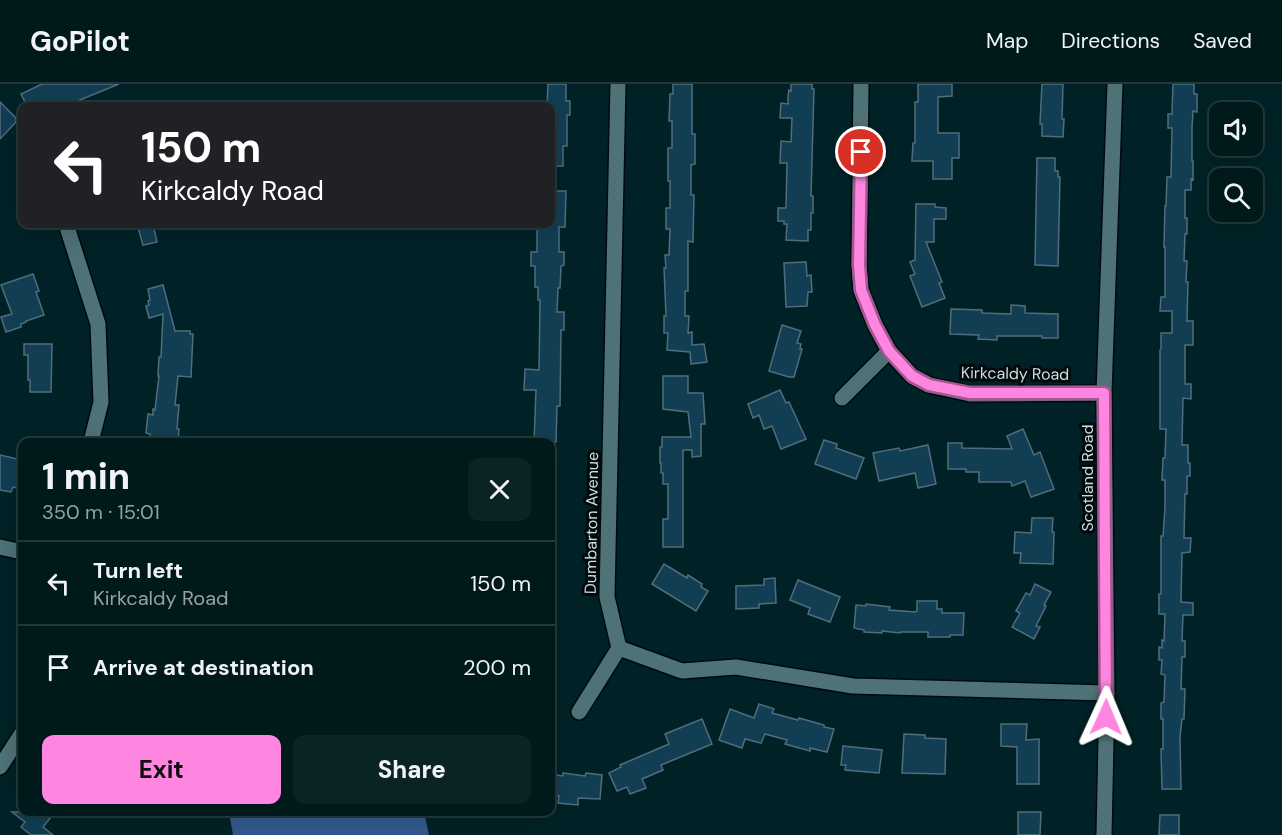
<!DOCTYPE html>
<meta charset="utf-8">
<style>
:root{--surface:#001a1c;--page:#0a2325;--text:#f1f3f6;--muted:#95a1a3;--line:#22383b;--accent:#fe86e0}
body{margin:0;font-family:"DM Sans",sans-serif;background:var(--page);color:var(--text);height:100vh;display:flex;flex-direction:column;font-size:22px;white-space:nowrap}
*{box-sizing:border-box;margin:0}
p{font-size:20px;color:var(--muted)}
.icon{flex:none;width:33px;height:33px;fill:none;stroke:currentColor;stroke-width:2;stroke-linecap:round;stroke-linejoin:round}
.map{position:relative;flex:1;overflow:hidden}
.details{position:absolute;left:18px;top:354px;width:537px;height:378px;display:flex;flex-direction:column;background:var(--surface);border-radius:12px;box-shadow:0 6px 24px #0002,0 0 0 2px var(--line)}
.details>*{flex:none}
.hud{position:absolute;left:18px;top:18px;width:537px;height:126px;border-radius:12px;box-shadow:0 6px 24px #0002,0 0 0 2px var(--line);background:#202124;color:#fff;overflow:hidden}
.controls{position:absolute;left:1209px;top:18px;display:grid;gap:12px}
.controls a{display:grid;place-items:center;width:54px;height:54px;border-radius:12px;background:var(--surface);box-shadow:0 6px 24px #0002,0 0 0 2px var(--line);font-size:30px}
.pin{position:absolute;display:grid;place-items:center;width:51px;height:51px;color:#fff;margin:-26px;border:3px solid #fff;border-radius:50%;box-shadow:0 2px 6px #0007}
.me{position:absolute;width:66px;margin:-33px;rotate:1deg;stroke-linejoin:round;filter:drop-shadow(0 0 4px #0008)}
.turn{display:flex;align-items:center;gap:21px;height:126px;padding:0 24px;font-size:27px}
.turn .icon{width:78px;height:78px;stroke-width:2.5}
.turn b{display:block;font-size:42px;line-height:51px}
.round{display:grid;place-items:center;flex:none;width:63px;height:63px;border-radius:12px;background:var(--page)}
.headline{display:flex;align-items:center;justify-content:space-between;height:102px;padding:0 24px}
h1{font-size:36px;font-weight:800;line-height:45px}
.primary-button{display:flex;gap:12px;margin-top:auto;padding:12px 24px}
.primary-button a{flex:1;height:69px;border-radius:12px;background:var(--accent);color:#111;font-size:24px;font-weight:800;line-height:69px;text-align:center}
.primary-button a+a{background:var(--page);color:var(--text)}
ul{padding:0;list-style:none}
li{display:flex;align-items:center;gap:18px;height:84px;padding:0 24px;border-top:2px solid var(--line)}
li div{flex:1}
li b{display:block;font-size:22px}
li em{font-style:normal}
header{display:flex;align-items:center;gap:36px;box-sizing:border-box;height:84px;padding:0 30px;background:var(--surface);border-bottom:2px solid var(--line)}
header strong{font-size:28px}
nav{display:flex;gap:33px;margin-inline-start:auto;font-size:21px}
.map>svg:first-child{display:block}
</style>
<header>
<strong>GoPilot</strong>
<nav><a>Map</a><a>Directions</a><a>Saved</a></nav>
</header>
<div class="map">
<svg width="1282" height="751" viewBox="0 0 1282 751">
<rect width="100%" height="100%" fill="#002226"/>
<polygon fill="#33588f" points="229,728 424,728 429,751 233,751"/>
<g fill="#113e53" stroke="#516d7d" stroke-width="1.5">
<polygon points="42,0 119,0 65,22 27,22 21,10"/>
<polygon points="548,0 566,0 566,17 570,17 570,31 567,31 567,62 563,62 563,82 550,82 550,22 547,22"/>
<polygon points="673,0 692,0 692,50 695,50 695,80 691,81 691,111 694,111 693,158 688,157 688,207 685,207 685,232 689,232 688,249 692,248 692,261 704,260 707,278 691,280 690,268 667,266 668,249 664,249 664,232 666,232 664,184 666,184 665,171 669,171 670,145 666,145 666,124 670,124 670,97 668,97 668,64 672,64 672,37 669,37 670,10 673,10"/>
<polygon points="791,0 812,0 812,5 814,5 811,112 813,112 813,129 811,129 811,146 808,146 808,157 786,156 787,140 784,140 784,137 778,137 778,124 786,124 787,79 780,79 781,57 791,58 792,34 780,34 781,19 788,20 788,12 789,6 791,7"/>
<polygon points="918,0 952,0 952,12 938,13 938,49 959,49 959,74 952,74 952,95 933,95 933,77 912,77 913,59 915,59 915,18 918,18"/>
<polygon points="1042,0 1063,0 1062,35 1064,35 1063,53 1042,52 1042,40 1040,40"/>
<polygon points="1173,0 1194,0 1194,10 1197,10 1197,28 1193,27 1192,44 1192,77 1193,77 1193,96 1191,95 1191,106 1185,106 1185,134 1187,134 1187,150 1185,150 1184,177 1187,177 1186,198 1188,198 1187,237 1193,237 1193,261 1185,261 1185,300 1191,300 1191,315 1183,314 1182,361 1188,361 1188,379 1190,379 1190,392 1187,392 1187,410 1185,410 1184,454 1191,454 1190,468 1182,469 1181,518 1193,519 1193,531 1183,531 1182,557 1185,557 1185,573 1182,573 1181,605 1185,605 1184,635 1182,635 1180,653 1181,705 1162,705 1161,665 1163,665 1163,635 1161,635 1161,619 1164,618 1165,591 1161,590 1162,576 1159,576 1159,563 1162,564 1162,556 1164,557 1165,530 1159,530 1159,510 1161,510 1161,452 1163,452 1165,424 1165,396 1162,396 1163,374 1165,374 1166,345 1160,345 1160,266 1161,265 1161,249 1172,249 1172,227 1160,227 1161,213 1165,213 1165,163 1164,163 1165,122 1166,122 1167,93 1171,93 1172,44 1168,44 1168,30 1172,30"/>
<polygon points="0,18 16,34 16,38 0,55"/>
<polygon points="1037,74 1055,74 1055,87 1058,87 1058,93 1060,93 1058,182 1035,181"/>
<polygon points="550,107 566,107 565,143 559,143 559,168 564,168 564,181 561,182 560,204 558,204 557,228 564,228 564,246 561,246 560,322 557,322 556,358 534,358 536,306 524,306 525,285 539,286 540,216 538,216 538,203 535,203 535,182 531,182 531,168 537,168 537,140 550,140"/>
<polygon points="916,120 935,120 935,123 946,124 946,135 934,135 934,158 926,158 942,198 939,199 945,214 922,223 910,192 915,190 910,178 915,176"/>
<polygon points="137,140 153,140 157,158 143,161"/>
<polygon points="806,178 807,192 811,191 812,208 808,208 807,222 786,223 784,179"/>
<polygon points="33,190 39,207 36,208 44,231 26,237 26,238 21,240 21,243 6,248 1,233 12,230 1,201"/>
<polygon points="163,201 175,247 190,247 190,250 193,250 191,293 178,292 175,321 179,321 177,345 179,345 178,357 150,354 150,350 146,349 148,330 153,331 153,325 155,326 159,292 158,292 159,273 161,273 163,230 149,234 146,222 149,221 148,217 150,216 148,205"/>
<polygon points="1011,221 1025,222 1025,229 1058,230 1058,254 1042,254 1042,252 997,252 997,256 978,255 979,251 950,250 951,225 982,226 982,229 1011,230"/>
<polygon points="782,241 801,247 797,259 801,260 800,265 802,265 794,293 789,293 769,287"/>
<polygon points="24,260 52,260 51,308 30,308 30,296 28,296 28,271 24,271"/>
<polygon points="663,292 688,292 688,309 703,309 705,340 701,340 701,372 692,373 692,366 683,366 683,463 663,463 663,435 668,435 668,400 663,400 663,389 661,389 661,379 660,379 660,363 662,363 662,353 691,353 688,328 663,325"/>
<polygon points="780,306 786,319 789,318 806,355 781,365 772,342 764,345 759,331 753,334 748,320"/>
<polygon points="1023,345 1034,371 1040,368 1054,405 1031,413 1025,397 1012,402 1011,398 979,398 979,388 966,388 966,385 948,385 948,359 962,359 962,364 1012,365 1007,352"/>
<polygon points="824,356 837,360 836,364 864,374 856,395 815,380"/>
<polygon points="928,361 936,400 918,404 915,389 879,397 873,369 899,364 900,367"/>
<polygon points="0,371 22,376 22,405 13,403 11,408 0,406"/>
<polygon points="1032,434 1053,434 1052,448 1054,448 1053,480 1020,479 1021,469 1014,469 1015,448 1031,449"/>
<polygon points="664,480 687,494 688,491 702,500 701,503 708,507 696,527 652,500"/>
<polygon points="775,494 776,519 759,520 759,524 736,525 736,502 764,501 764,495"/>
<polygon points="798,496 840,513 830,538 808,530 810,524 790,516"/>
<polygon points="1035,500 1051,508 1044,521 1046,522 1036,542 1040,543 1034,555 1012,543 1020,529 1016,527 1026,509 1030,511"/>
<polygon points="917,517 937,517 937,525 942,525 942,529 964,529 963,551 950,551 950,553 928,553 928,548 901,548 900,549 882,547 882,549 864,548 864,546 854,544 856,521 866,522 866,520 890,523 889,526 915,528 917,527"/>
<polygon points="759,620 774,625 772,629 798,636 799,634 824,641 824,643 834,645 827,668 810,664 810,667 785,660 787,656 765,650 761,659 745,655 742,664 719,656 730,625 754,634"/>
<polygon points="702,635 712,660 661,681 663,686 642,695 646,704 630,710 627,703 617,707 609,689 621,683 620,681 669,660 665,650"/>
<polygon points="1001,640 1027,640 1026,656 1039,655 1039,700 1017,700 1017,663 1001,662"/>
<polygon points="904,650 925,651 925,654 946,655 945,690 902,689"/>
<polygon points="843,662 882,666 879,689 845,686 846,681 841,681"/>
<polygon points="563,689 585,692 586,689 602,691 600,715 578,714 578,721 558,719 559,712 550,711 550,690 563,692"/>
<polygon points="12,728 55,728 43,743 53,751 31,751 21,743 25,738"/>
<polygon points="1018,728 1041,728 1040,751 1018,751"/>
<polygon points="1160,731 1179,731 1179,751 1159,751"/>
</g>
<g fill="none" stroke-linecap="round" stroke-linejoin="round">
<g stroke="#000a0e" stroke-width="18">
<g id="minor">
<polyline points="618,0 607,513 619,564"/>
<polyline points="861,0 859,181 861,206 875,241 889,267 912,292 929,301 970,310 1104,309"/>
<polyline points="66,140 98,240 101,318 91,358"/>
<polyline points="842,314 889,267"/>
<polyline points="0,463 22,468"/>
<polyline points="619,564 682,587 736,583 853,602 1107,609"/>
<polyline points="579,628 619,564"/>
<polyline points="0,683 22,649"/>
<polyline points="1104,751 1107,609 1104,309 1115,0"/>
</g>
</g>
<use href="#minor" stroke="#4e7276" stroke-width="15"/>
</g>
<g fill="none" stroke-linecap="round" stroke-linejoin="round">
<g stroke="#a55792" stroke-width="15">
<polyline id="route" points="861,68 859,181 861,206 875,241 889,267 912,292 929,301 970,309 1104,309 1106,633"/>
</g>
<use href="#route" stroke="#fe86e0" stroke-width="10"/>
</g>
<g text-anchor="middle" stroke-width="6" stroke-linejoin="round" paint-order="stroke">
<g font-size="16" fill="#ccdfe1" stroke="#01090b">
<text transform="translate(1015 289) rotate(1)" y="6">Kirkcaldy Road</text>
<text transform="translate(1087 394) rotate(-90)" y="6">Scotland Road</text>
<text transform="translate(591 439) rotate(-89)" y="6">Dumbarton Avenue</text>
</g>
</g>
</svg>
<div class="controls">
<a><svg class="icon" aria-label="sound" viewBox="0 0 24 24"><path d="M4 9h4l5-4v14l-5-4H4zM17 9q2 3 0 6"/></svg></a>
<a><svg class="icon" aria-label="search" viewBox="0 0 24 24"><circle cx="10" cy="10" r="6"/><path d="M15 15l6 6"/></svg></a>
</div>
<div class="pin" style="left:861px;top:68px;background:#d93025"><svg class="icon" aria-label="arrive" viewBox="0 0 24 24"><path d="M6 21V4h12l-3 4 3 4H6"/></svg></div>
<svg class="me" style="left:1106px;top:633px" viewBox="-20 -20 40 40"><path d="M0-17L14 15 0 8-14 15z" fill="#fe86e0" stroke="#fff" stroke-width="4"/></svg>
<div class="hud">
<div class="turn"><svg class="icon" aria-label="left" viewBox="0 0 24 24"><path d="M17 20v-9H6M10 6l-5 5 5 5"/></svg><div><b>150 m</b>Kirkcaldy Road</div></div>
</div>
<section class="details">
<div class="headline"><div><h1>1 min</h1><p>350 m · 15:01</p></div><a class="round"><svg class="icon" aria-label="close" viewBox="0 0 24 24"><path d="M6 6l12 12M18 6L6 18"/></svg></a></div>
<ul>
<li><svg class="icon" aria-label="left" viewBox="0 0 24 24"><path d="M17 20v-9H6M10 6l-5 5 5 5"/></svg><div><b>Turn left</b><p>Kirkcaldy Road</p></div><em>150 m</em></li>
<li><svg class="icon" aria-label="arrive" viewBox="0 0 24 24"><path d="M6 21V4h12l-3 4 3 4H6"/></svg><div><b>Arrive at destination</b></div><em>200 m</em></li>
</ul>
<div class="primary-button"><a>Exit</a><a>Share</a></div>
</section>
</div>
